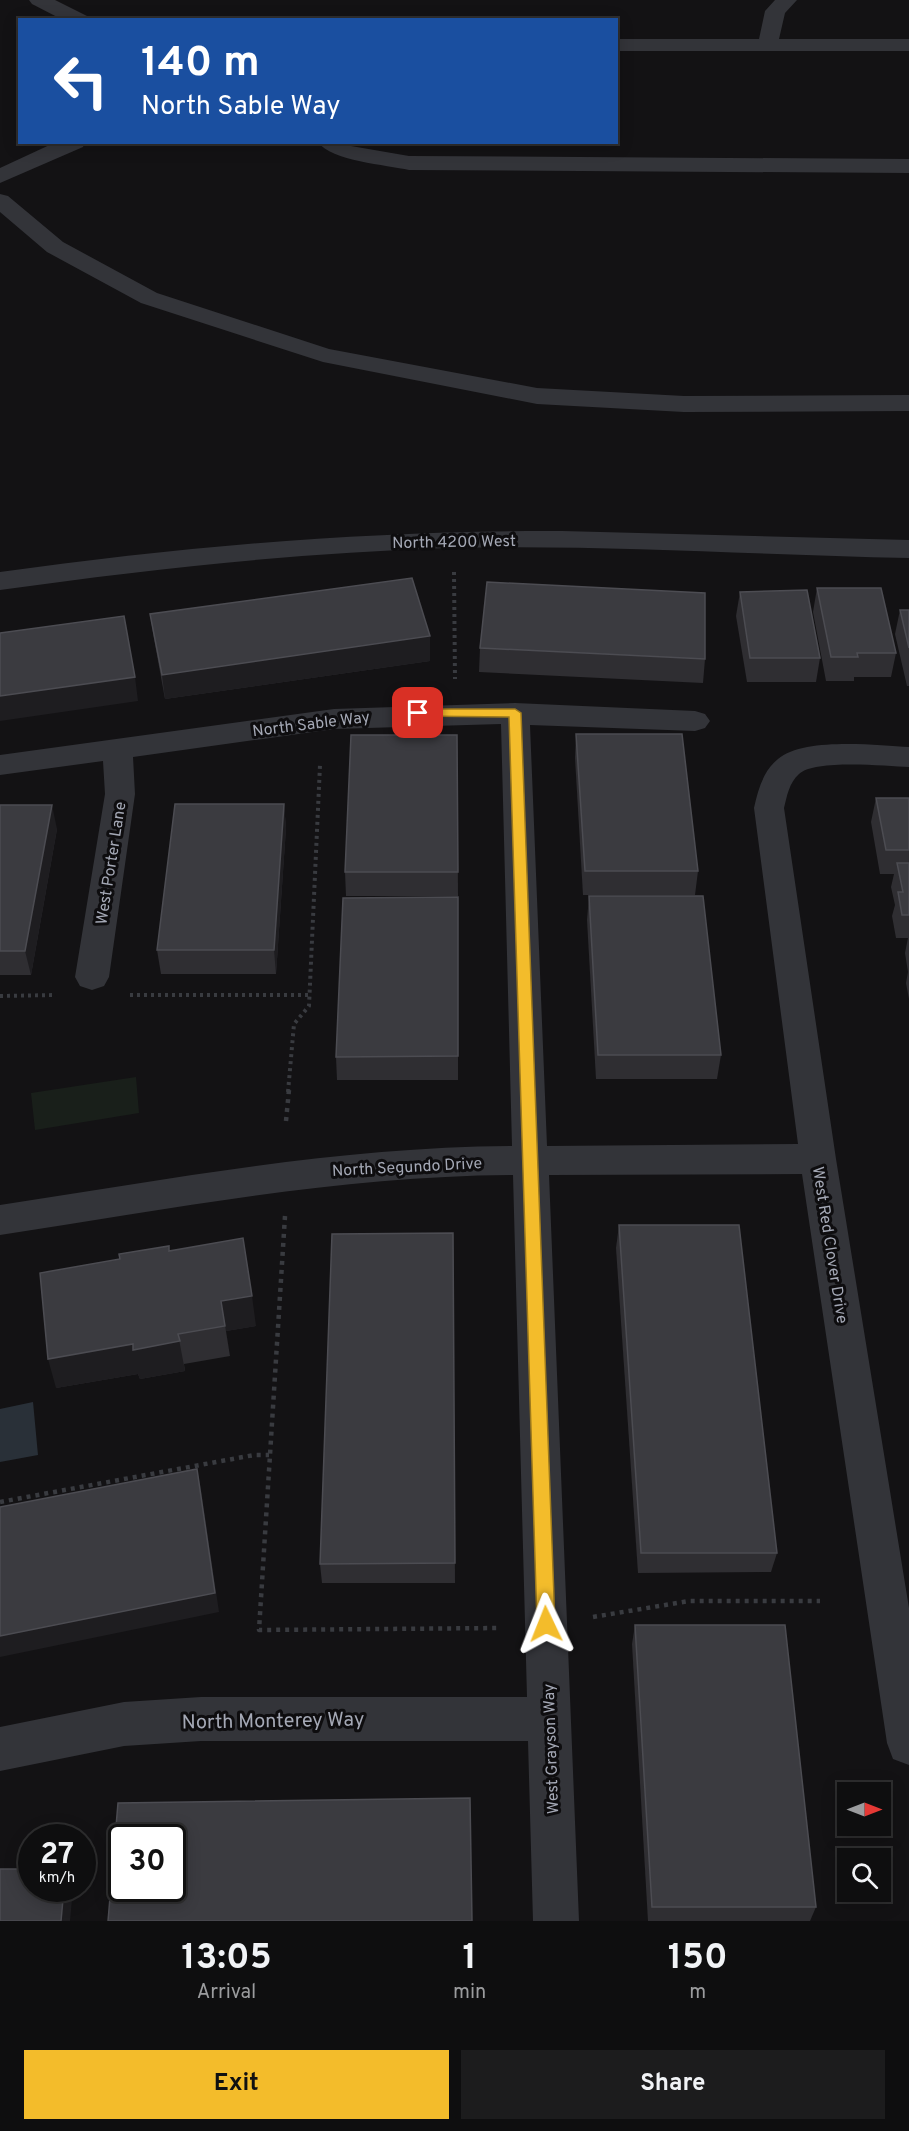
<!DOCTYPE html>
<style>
:root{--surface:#0e0e0f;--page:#1c1c1d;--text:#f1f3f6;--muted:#9b9c9e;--line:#2e2e2f;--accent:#f3bc2b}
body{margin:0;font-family:Overpass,sans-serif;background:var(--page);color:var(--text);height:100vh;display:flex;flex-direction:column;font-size:22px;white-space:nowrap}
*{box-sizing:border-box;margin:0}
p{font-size:20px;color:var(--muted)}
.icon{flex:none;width:33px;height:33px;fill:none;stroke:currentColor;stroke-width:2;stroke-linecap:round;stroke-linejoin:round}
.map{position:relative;height:1921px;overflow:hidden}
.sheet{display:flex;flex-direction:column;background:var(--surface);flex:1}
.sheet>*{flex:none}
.guide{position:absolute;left:18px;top:18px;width:600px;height:126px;border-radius:0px;box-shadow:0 3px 15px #0003,0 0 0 2px var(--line);background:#1a4fa0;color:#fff;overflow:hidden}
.needle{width:39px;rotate:90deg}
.buttons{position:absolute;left:837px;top:1782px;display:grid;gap:12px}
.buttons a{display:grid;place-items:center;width:54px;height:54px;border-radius:0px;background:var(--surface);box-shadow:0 3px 15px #0003,0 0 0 2px var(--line);font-size:30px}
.speed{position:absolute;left:18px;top:1824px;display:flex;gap:12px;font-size:30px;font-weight:700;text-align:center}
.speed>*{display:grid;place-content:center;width:78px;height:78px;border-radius:50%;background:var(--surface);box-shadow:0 3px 15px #0003,0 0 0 2px var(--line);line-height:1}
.speed small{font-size:15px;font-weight:400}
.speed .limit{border:3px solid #111;border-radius:9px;background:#fff;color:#111}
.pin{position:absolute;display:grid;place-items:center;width:51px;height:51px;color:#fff;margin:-26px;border-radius:12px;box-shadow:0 3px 9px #0006}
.me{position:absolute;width:66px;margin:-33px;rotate:358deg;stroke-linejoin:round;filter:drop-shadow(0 0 4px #0008)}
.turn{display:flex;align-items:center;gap:21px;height:126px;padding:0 24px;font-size:27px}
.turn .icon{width:78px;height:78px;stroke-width:2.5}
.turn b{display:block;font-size:42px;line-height:51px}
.eta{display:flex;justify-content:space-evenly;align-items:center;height:102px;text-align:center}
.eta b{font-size:36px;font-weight:700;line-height:42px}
.cta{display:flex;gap:12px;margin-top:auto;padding:12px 24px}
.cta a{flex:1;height:69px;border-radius:0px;background:var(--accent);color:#111;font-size:24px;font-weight:700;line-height:69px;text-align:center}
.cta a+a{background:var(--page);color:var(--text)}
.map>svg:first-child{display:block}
</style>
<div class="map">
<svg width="909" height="1921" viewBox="0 0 909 1921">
<rect width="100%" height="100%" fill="#131214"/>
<polygon fill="#191f1a" points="136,1077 139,1113 35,1130 31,1093"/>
<polygon fill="#293038" points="33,1402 38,1455 0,1462 0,1409"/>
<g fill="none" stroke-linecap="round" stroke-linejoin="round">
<g stroke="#393b40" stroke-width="4" stroke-dasharray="3 4" stroke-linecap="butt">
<polyline points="454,572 455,679"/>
<polyline points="130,995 309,995"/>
<polyline points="0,996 56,995"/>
<polyline points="288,1092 294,1024 309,1006 320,765"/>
</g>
<g stroke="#393b40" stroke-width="4.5" stroke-dasharray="4 5" stroke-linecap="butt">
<polyline points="286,1121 289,1090"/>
<polyline points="285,1216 259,1630 501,1628"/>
<polyline points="0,1502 254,1455 269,1455"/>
<polyline points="593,1617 689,1601 820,1601"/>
</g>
<g fill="#333439" fill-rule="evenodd">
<polygon points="29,0 55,0 87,16 90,20 63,20 32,4"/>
<polygon points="775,0 797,0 785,13 779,39 909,39 909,51 616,51 616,39 759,39 765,11"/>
<polygon points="56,142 85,142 83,147 0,183 0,168"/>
<path d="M318,142h27l6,4 58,10 500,3v14l-500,-3c-22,-5 -78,-9 -91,-28z"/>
<polygon points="0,194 8,196 63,242 157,293 329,349 537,388 684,396 909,395 909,411 684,412 537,404 323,362 141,303 47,252 0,212"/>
<path d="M562,531l347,9v18c-154,-3 -308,-14 -462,-10 -150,5 -299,21 -447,42v-18c187,-26 374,-42 562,-41z"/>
<path d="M515,703l180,8 10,3 5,7 -5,7 -10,3 -165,-6 17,421 251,-2 -44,-336c4,-18 9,-37 24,-49 25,-22 98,-14 131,-12v20c-24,-1 -94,-8 -110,7 -10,9 -12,22 -15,34l52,351 73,449v157l-16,-6 -6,-16 -85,-569 -253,1 30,746h-46l-5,-180h-327l-77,5 -124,25v-44l124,-25 77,-5h326l-14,-522c-173,1 -343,34 -513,60v-30c170,-26 339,-58 512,-59l-11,-422 -167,5 -201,28 2,37 -26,183 -5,9 -12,4 -12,-4 -5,-9 30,-183 -2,-33 -103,14v-20l334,-46z"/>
</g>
</g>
<g fill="#2f2e32">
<polygon points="817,588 896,653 891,677 854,677 854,681 826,681 813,612"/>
<polygon points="740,592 820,658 816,682 747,682 736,616"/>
<polygon points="900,610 909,610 909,686 907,686 895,634"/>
<polygon points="150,614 430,661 165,699 154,639"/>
<polygon points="480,648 705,659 703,683 479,672"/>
<polygon points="576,734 698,871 695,895 583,895 575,758"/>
<polygon points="457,735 458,896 346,896 345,872"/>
<polygon points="876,798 909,798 909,999 906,983 908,972 905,953 908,938 896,938 892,916 895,905 891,887 894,874 880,874 871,822"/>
<polygon points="284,804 286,828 276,974 161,974 157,950"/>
<polygon points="0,805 57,829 31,975 0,975"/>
<polygon points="589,896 721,1055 717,1079 596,1079 587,920"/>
<polygon points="458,897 458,1080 337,1080 336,1057"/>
<polygon points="619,1225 777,1553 771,1572 638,1573 616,1248"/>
<polygon points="453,1233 455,1583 322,1583 320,1564"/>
<polygon points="169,1250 256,1326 226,1331 230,1356 184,1364 185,1371 140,1379 138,1374 56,1388"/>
<polygon points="635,1625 816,1907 810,1921 648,1921 632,1644"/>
</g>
<g fill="#1e1d20">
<polygon points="430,636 430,661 165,699 162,675"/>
<polygon points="135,677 138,701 0,721 0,696"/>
<polygon points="284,804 286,828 276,974 274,950"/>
<polygon points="52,805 57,829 31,975 25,951"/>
<polygon points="252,1296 256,1326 226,1331 230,1356 221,1301"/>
<polygon points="178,1334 185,1371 140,1379 138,1374 56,1388 48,1359"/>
<polygon points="197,1469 201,1489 219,1612 0,1657 0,1636"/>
<polygon points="64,1888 73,1888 70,1921 61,1921"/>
</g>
<g fill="#3b3b40" stroke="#4c4c52" stroke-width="1.5" fill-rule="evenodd">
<polygon points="412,578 430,636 162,675 150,614"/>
<polygon points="487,582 705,593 705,659 480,648"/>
<polygon points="817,588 881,588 896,653 857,653 858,657 831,657"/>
<polygon points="807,590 820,658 750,658 740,592"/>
<polygon points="900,610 909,610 909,648"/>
<polygon points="124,616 135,677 0,696 0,633"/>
<polygon points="576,734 682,734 698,871 585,871"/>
<polygon points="351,735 457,735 458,872 345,872"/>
<polygon points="876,798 909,798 909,850 886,850"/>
<polygon points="175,804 284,804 274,950 157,950"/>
<polygon points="0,805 52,805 25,951 0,951"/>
<polygon points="897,863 909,863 909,915 902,915 898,892 903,892"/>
<polygon points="589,896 703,896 721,1055 598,1055"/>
<polygon points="458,897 458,1056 336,1057 343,898"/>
<polygon points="619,1225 739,1225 777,1553 641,1553"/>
<polygon points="453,1233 455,1563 320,1564 332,1234"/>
<polygon points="243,1238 252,1296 221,1301 225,1326 178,1334 180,1341 133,1350 133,1344 48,1359 40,1273 120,1259 119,1254 169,1246 169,1251"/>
<polygon points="197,1469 215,1593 0,1636 0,1507"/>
<polygon points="635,1625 785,1625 816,1907 652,1907"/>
<path d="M470,1798l2,123h-364l10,-118zM122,1838h50v50h-50z"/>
<polygon points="0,1869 32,1869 32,1888 64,1888 61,1921 0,1921"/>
</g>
<polygon fill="#f3bc2b" stroke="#9e7a1c" stroke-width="1.5" points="418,709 515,709 521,713 555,1624 552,1630 546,1632 540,1630 537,1624 509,717 414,716 412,713"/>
<g text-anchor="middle" stroke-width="6" stroke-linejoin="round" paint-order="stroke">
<g font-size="16" fill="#a4a8b5" stroke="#0e0d0f">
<text transform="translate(454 541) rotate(-1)" y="6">North 4200 West</text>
<text transform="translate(311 723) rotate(-7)" y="6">North Sable Way</text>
<text transform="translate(110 863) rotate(-81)" y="6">West Porter Lane</text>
<text transform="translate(407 1166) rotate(-3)" y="6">North Segundo Drive</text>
<text transform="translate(831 1245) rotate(81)" y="6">West Red Clover Drive</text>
<text transform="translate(550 1749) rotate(-92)" y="6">West Grayson Way</text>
</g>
<g font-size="20" fill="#a4a8b5" stroke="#0e0d0f">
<text transform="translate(273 1720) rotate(-1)" y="7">North Monterey Way</text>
</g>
</g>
</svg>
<div class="buttons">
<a><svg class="needle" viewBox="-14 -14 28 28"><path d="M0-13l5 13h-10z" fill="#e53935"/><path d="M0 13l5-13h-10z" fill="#9b9c9e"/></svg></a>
<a><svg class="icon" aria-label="search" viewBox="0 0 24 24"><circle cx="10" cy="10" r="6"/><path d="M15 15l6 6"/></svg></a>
</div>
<div class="speed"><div>27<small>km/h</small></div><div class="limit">30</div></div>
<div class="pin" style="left:418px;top:713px;background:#d93025"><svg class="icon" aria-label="arrive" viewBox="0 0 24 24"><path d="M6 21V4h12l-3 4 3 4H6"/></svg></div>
<svg class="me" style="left:546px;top:1624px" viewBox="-20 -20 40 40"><path d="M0-17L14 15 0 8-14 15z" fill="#f3bc2b" stroke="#fff" stroke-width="4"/></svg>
<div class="guide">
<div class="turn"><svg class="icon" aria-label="left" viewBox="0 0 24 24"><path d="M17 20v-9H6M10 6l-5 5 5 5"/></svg><div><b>140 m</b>North Sable Way</div></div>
</div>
</div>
<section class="sheet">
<div class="eta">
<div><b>13:05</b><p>Arrival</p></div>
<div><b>1</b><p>min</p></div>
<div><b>150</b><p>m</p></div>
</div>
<div class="cta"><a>Exit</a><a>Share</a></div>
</section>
